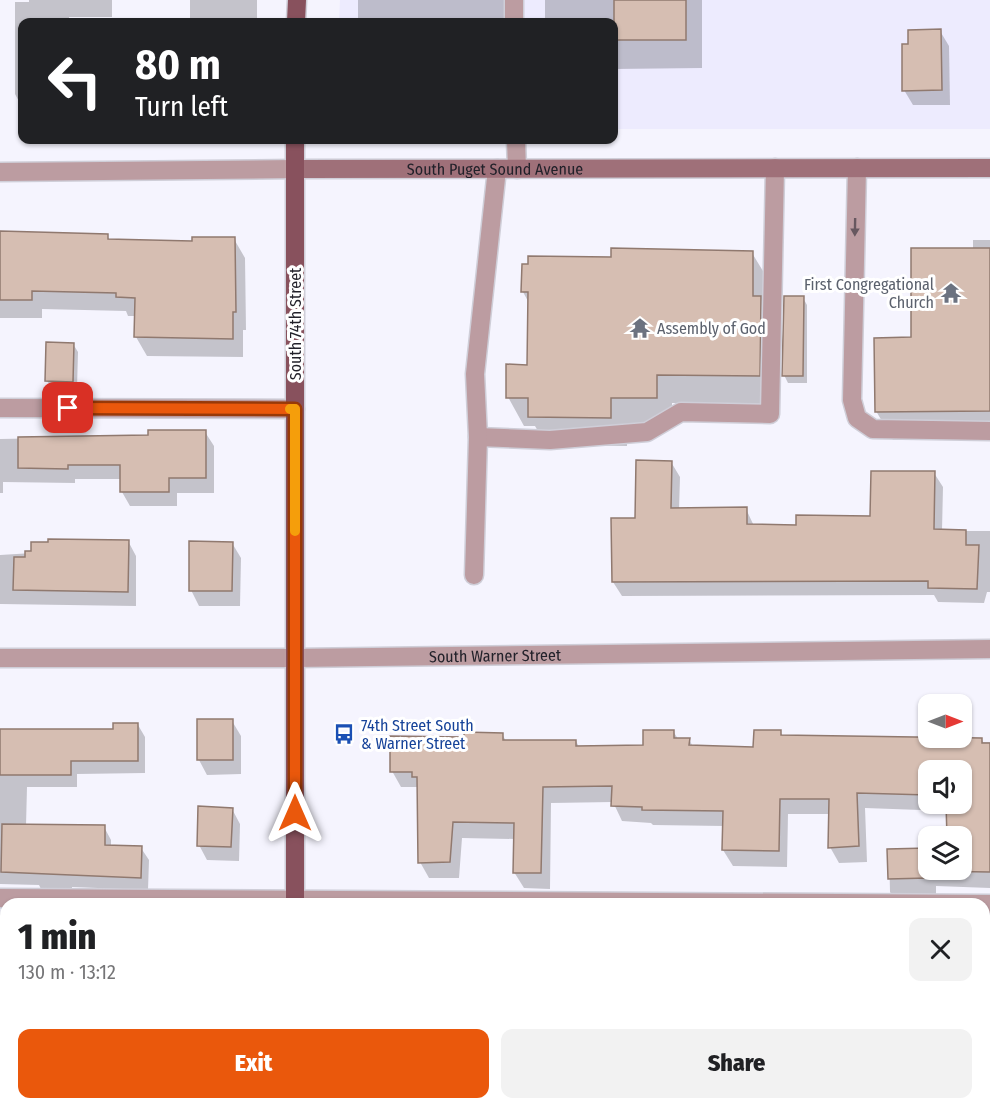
<!DOCTYPE html>
<meta charset="utf-8">
<style>
:root{--surface:#fff;--page:#f2f2f2;--text:#202124;--muted:#757577;--accent:#ea580c}
body{margin:0;font-family:"Fira Sans Condensed",sans-serif;background:var(--page);color:var(--text);height:100vh;display:flex;flex-direction:column;font-size:22px;white-space:nowrap}
*{box-sizing:border-box;margin:0}
p{font-size:20px;color:var(--muted)}
.icon{flex:none;width:33px;height:33px;fill:none;stroke:currentColor;stroke-width:2;stroke-linecap:round;stroke-linejoin:round}
.map{position:relative;flex:1;overflow:hidden}
.side{position:absolute;left:0px;top:898px;width:990px;height:212px;display:flex;flex-direction:column;background:var(--surface);border-radius:18px 18px 0 0;box-shadow:0 2px 4px #0004}
.side>*{flex:none}
.guide{position:absolute;left:18px;top:18px;width:600px;height:126px;border-radius:12px;box-shadow:0 2px 4px #0004;background:#202124;color:#fff;overflow:hidden}
.needle{width:39px;rotate:90deg}
.buttons{position:absolute;left:918px;top:694px;display:grid;gap:12px}
.buttons a{display:grid;place-items:center;width:54px;height:54px;border-radius:12px;background:var(--surface);box-shadow:0 2px 4px #0004;font-size:30px}
.pin{position:absolute;display:grid;place-items:center;width:51px;height:51px;color:#fff;margin:-26px;border-radius:12px;box-shadow:0 3px 9px #0006}
.me{position:absolute;width:66px;margin:-33px;rotate:0deg;stroke-linejoin:round;filter:drop-shadow(0 0 4px #0008)}
.turn{display:flex;align-items:center;gap:21px;height:126px;padding:0 18px;font-size:27px}
.turn .icon{width:78px;height:78px;stroke-width:2.5}
.turn b{display:block;font-size:42px;line-height:51px}
.round{display:grid;place-items:center;flex:none;width:63px;height:63px;border-radius:12px;background:var(--page)}
.headline{display:flex;align-items:center;justify-content:space-between;height:102px;padding:0 18px}
h1{font-size:36px;font-weight:800;line-height:45px}
.primary-button{display:flex;gap:12px;margin-top:auto;padding:12px 18px}
.primary-button a{flex:1;height:69px;border-radius:12px;background:var(--accent);color:#fff;font-size:24px;font-weight:800;line-height:69px;text-align:center}
.primary-button a+a{background:var(--page);color:var(--text)}
.map>svg:first-child{display:block}
</style>
<div class="map">
<svg width="990" height="1109" viewBox="0 0 990 1109">
<rect width="100%" height="100%" fill="#f5f4fe"/>
<polygon fill="#edebfe" points="340,0 990,0 990,129 614,129 614,22 339,22"/>
<g fill="#0003" fill-rule="evenodd">
<polygon points="29,0 112,0 112,17 69,17 69,22 22,22 22,107 15,94 15,2 29,2"/>
<rect x="190" y="0" width="67" height="22"/>
<rect x="358" y="0" width="146" height="22"/>
<polygon points="545,0 702,0 702,68 614,69 614,22 545,22"/>
<polygon points="940,31 949,46 950,105 913,105 904,90 909,46"/>
<polygon points="0,233 107,236 110,241 194,242 234,239 245,258 246,330 243,330 243,357 147,356 136,337 136,316 128,316 126,311 42,309 42,318 0,318"/>
<polygon points="973,240 990,240 990,439 893,440 876,411 913,339 973,249"/>
<polygon points="752,253 769,281 775,404 672,403 672,426 627,426 627,446 546,445 535,426 524,426 508,397 529,366 529,303 523,292 613,259"/>
<polygon points="803,298 807,305 807,383 788,383 784,375"/>
<polygon points="73,344 78,352 77,388 51,388 47,380"/>
<polygon points="205,432 214,446 214,493 177,493 177,506 130,506 122,492 122,479 75,479 75,483 3,482 3,493 0,493 0,439 149,436"/>
<polygon points="671,462 680,477 679,510 746,509 754,526 798,526 871,518 934,473 943,487 942,531 990,531 990,592 987,592 984,603 938,602 934,595 622,596 613,582 636,520"/>
<polygon points="128,541 136,556 136,606 0,604 0,555 33,553 50,544"/>
<polygon points="232,543 241,558 240,606 199,606 191,590"/>
<polygon points="232,721 241,736 241,774 207,775 199,760"/>
<polygon points="138,725 145,737 145,773 77,774 77,787 27,787 26,826 104,827 111,840 111,846 141,848 149,860 148,890 72,887 72,899 46,899 39,885 0,884 0,730 115,730"/>
<path d="M673,731l5,8h11l4,8 62,1 25,-16 3,4 198,2 2,4h7v146l-54,-2v18h-39l-7,-12 -1,-42 39,-1v21h34v-33h-14v-26l-83,-3 2,54 -28,1 -9,-16v-33h-42l-1,53 -54,-1 -10,-16 1,-24 -71,-1 -2,-2 -29,-2 -9,-19 -62,1 -1,86 -26,-1 -10,-16 1,-33 -53,-1 -3,40h-30l-9,-16 -1,-75h-18l-9,-16 74,-32 36,-5 4,7h70l3,6 65,-1zM928,771h34v33h-34z"/>
<polygon points="232,809 240,824 239,861 207,860 199,845"/>
<polygon points="0,991 6,991 6,1061 0,1060"/>
</g>
<g fill="#d6beb2" stroke="#90796f" stroke-width="1.5">
<rect x="614" y="0" width="72" height="40"/>
<polygon points="941,29 942,90 902,91 902,44 908,44 908,30"/>
<polygon points="0,231 108,234 108,239 192,241 192,237 235,237 236,312 233,312 233,339 134,337 135,298 116,297 116,293 32,291 32,300 0,300"/>
<polygon points="611,248 753,251 753,296 761,296 760,376 657,375 657,398 611,398 611,418 528,417 528,398 506,398 506,364 527,365 528,292 521,292 522,264 528,264 528,256 611,257"/>
<polygon points="911,248 990,248 990,411 875,412 874,338 911,337"/>
<polygon points="784,296 804,296 803,376 782,376"/>
<polygon points="46,342 74,343 73,382 45,381"/>
<polygon points="148,430 206,430 206,478 169,478 169,492 120,492 120,465 68,465 68,469 18,468 18,437 148,435"/>
<polygon points="636,460 672,461 671,508 747,507 747,524 796,525 796,515 870,516 871,471 935,471 934,529 966,530 966,545 979,545 977,589 928,588 928,581 612,582 611,518 635,518"/>
<polygon points="48,539 129,540 128,592 13,590 14,557 25,557 25,551 31,551 31,542 48,542"/>
<polygon points="189,541 233,542 232,591 189,591"/>
<rect x="197" y="719" width="36" height="41"/>
<polygon points="113,723 138,723 138,761 71,761 71,775 0,775 0,729 113,729"/>
<polygon points="643,730 674,730 674,738 690,738 689,745 753,747 754,730 781,730 781,735 982,738 982,743 990,743 990,872 928,871 928,878 888,879 887,849 928,848 928,870 962,870 962,837 947,837 946,804 962,804 962,771 928,771 928,795 857,793 859,846 828,848 829,799 780,799 779,851 722,850 723,811 642,810 642,807 611,806 612,786 543,787 541,873 513,873 514,823 453,822 450,862 418,863 417,777 412,777 412,772 390,772 390,736 464,737 464,732 503,733 503,740 576,740 576,746 643,745"/>
<polygon points="198,806 233,808 231,847 197,846"/>
<polygon points="2,824 105,825 105,845 142,846 141,878 1,872"/>
</g>
<g fill="none" stroke-linecap="round" stroke-linejoin="round">
<g stroke="#cfced8" stroke-width="21">
<g id="lane">
<polyline points="514,0 514,22"/>
<polyline points="516,140 517,169"/>
<polyline points="857,168 852,400 857,418 873,429 990,431"/>
<polyline points="0,408 295,409"/>
<polyline points="478,437 550,440 647,432 681,412 770,414 775,168"/>
<polyline points="474,575 478,437 475,374 497,169"/>
<polyline points="0,898 990,904"/>
</g>
</g>
<g stroke="#cfced8" stroke-width="21">
<g id="street">
<polyline points="0,172 295,169"/>
<path id="s1" d="M0,658h295l695,-9"/>
</g>
</g>
<g stroke="#cfced8" stroke-width="21">
<g id="secondary">
<path id="s2" d="M295,169l695,-1"/>
</g>
</g>
<g stroke="#cfced8" stroke-width="21">
<g id="primary">
<polyline points="296,22 297,0"/>
<polyline points="295,904 295,140"/>
<polyline points="295,1104 295,1109"/>
</g>
</g>
<use href="#lane" stroke="#bc9ca1" stroke-width="18"/>
<use href="#street" stroke="#bc9ca1" stroke-width="18"/>
<use href="#secondary" stroke="#9f7079" stroke-width="18"/>
<use href="#primary" stroke="#88515d" stroke-width="18"/>
</g>
<defs><path id="oneway-solid" d="M-6-.8H1V-3.2L6.5 0L1 3.2V.8H-6Z" transform="scale(1.5)"/></defs>
<use fill="#675860" href="#oneway-solid" transform="translate(855 227) rotate(91)"/>
<g fill="none" stroke-linecap="round" stroke-linejoin="round">
<g stroke="#983908" stroke-width="15">
<polyline id="route" points="68,408 295,409 295,813"/>
</g>
<use href="#route" stroke="#ea580c" stroke-width="10"/>
<polyline stroke="#f59e0b" stroke-width="10" points="290,409 295,409 295,531"/>
</g>
<defs>
<g id="temple-bare" transform="scale(1.62)"><path d="M0-6L5-2H3V0L6.5 2.5H4V6H1.5V3h-3V6H-4V2.5H-6.5L-3 0V-2H-5Z" fill="#6b7280" stroke="#fff" stroke-width="2.5" paint-order="stroke"/></g>
<g id="bus-bare" transform="scale(1.62)"><path d="M-5-6H5V4H4V6H2V4H-2V6H-4V4H-5ZM-3.5-4V0h7V-4ZM-3.5 1.2v1.5H-2V1.2ZM2 1.2v1.5H3.5V1.2Z" fill="#1a4fb4" stroke="#fff" stroke-width="2.5" paint-order="stroke"/></g>
</defs>
<g fill-rule="evenodd">
<use href="#temple-bare" x="951" y="293"/>
<use href="#temple-bare" x="640" y="328"/>
<use href="#bus-bare" x="344" y="734"/>
</g>
<g text-anchor="middle" stroke-width="6" stroke-linejoin="round" paint-order="stroke">
<g font-size="16" fill="#22212a" stroke="#fff">
<text dy="6" stroke="none"><textPath href="#s2" startOffset="200">South Puget Sound Avenue</textPath></text>
<text transform="translate(295 324) rotate(-90)" y="6">South 74th Street</text>
<text dy="6" stroke="none"><textPath href="#s1" startOffset="495">South Warner Street</textPath></text>
</g>
<g font-size="16" fill="#5b616d" stroke="#fff" text-anchor="end">
<text x="934" y="290">First Congregational<tspan x="934" dy="18">Church</tspan></text>
<text x="657" y="334" text-anchor="start">Assembly of God</text>
</g>
<g font-size="16" fill="#164399" stroke="#fff" text-anchor="start">
<text x="361" y="731">74th Street South<tspan x="361" dy="18">&amp; Warner Street</tspan></text>
</g>
</g>
</svg>
<div class="buttons">
<a><svg class="needle" viewBox="-14 -14 28 28"><path d="M0-13l5 13h-10z" fill="#e53935"/><path d="M0 13l5-13h-10z" fill="#757577"/></svg></a>
<a><svg class="icon" aria-label="sound" viewBox="0 0 24 24"><path d="M4 9h4l5-4v14l-5-4H4zM17 9q2 3 0 6"/></svg></a>
<a><svg class="icon" aria-label="layers" viewBox="0 0 24 24"><path d="M12 4l9 5-9 5-9-5zM3 14l9 5 9-5"/></svg></a>
</div>
<div class="pin" style="left:68px;top:408px;background:#d93025"><svg class="icon" aria-label="arrive" viewBox="0 0 24 24"><path d="M6 21V4h12l-3 4 3 4H6"/></svg></div>
<svg class="me" style="left:295px;top:813px" viewBox="-20 -20 40 40"><path d="M0-17L14 15 0 8-14 15z" fill="#ea580c" stroke="#fff" stroke-width="4"/></svg>
<div class="guide">
<div class="turn"><svg class="icon" aria-label="left" viewBox="0 0 24 24"><path d="M17 20v-9H6M10 6l-5 5 5 5"/></svg><div><b>80 m</b>Turn left</div></div>
</div>
<section class="side">
<div class="headline"><div><h1>1 min</h1><p>130 m · 13:12</p></div><a class="round"><svg class="icon" aria-label="close" viewBox="0 0 24 24"><path d="M6 6l12 12M18 6L6 18"/></svg></a></div>
<div class="primary-button"><a>Exit</a><a>Share</a></div>
</section>
</div>
